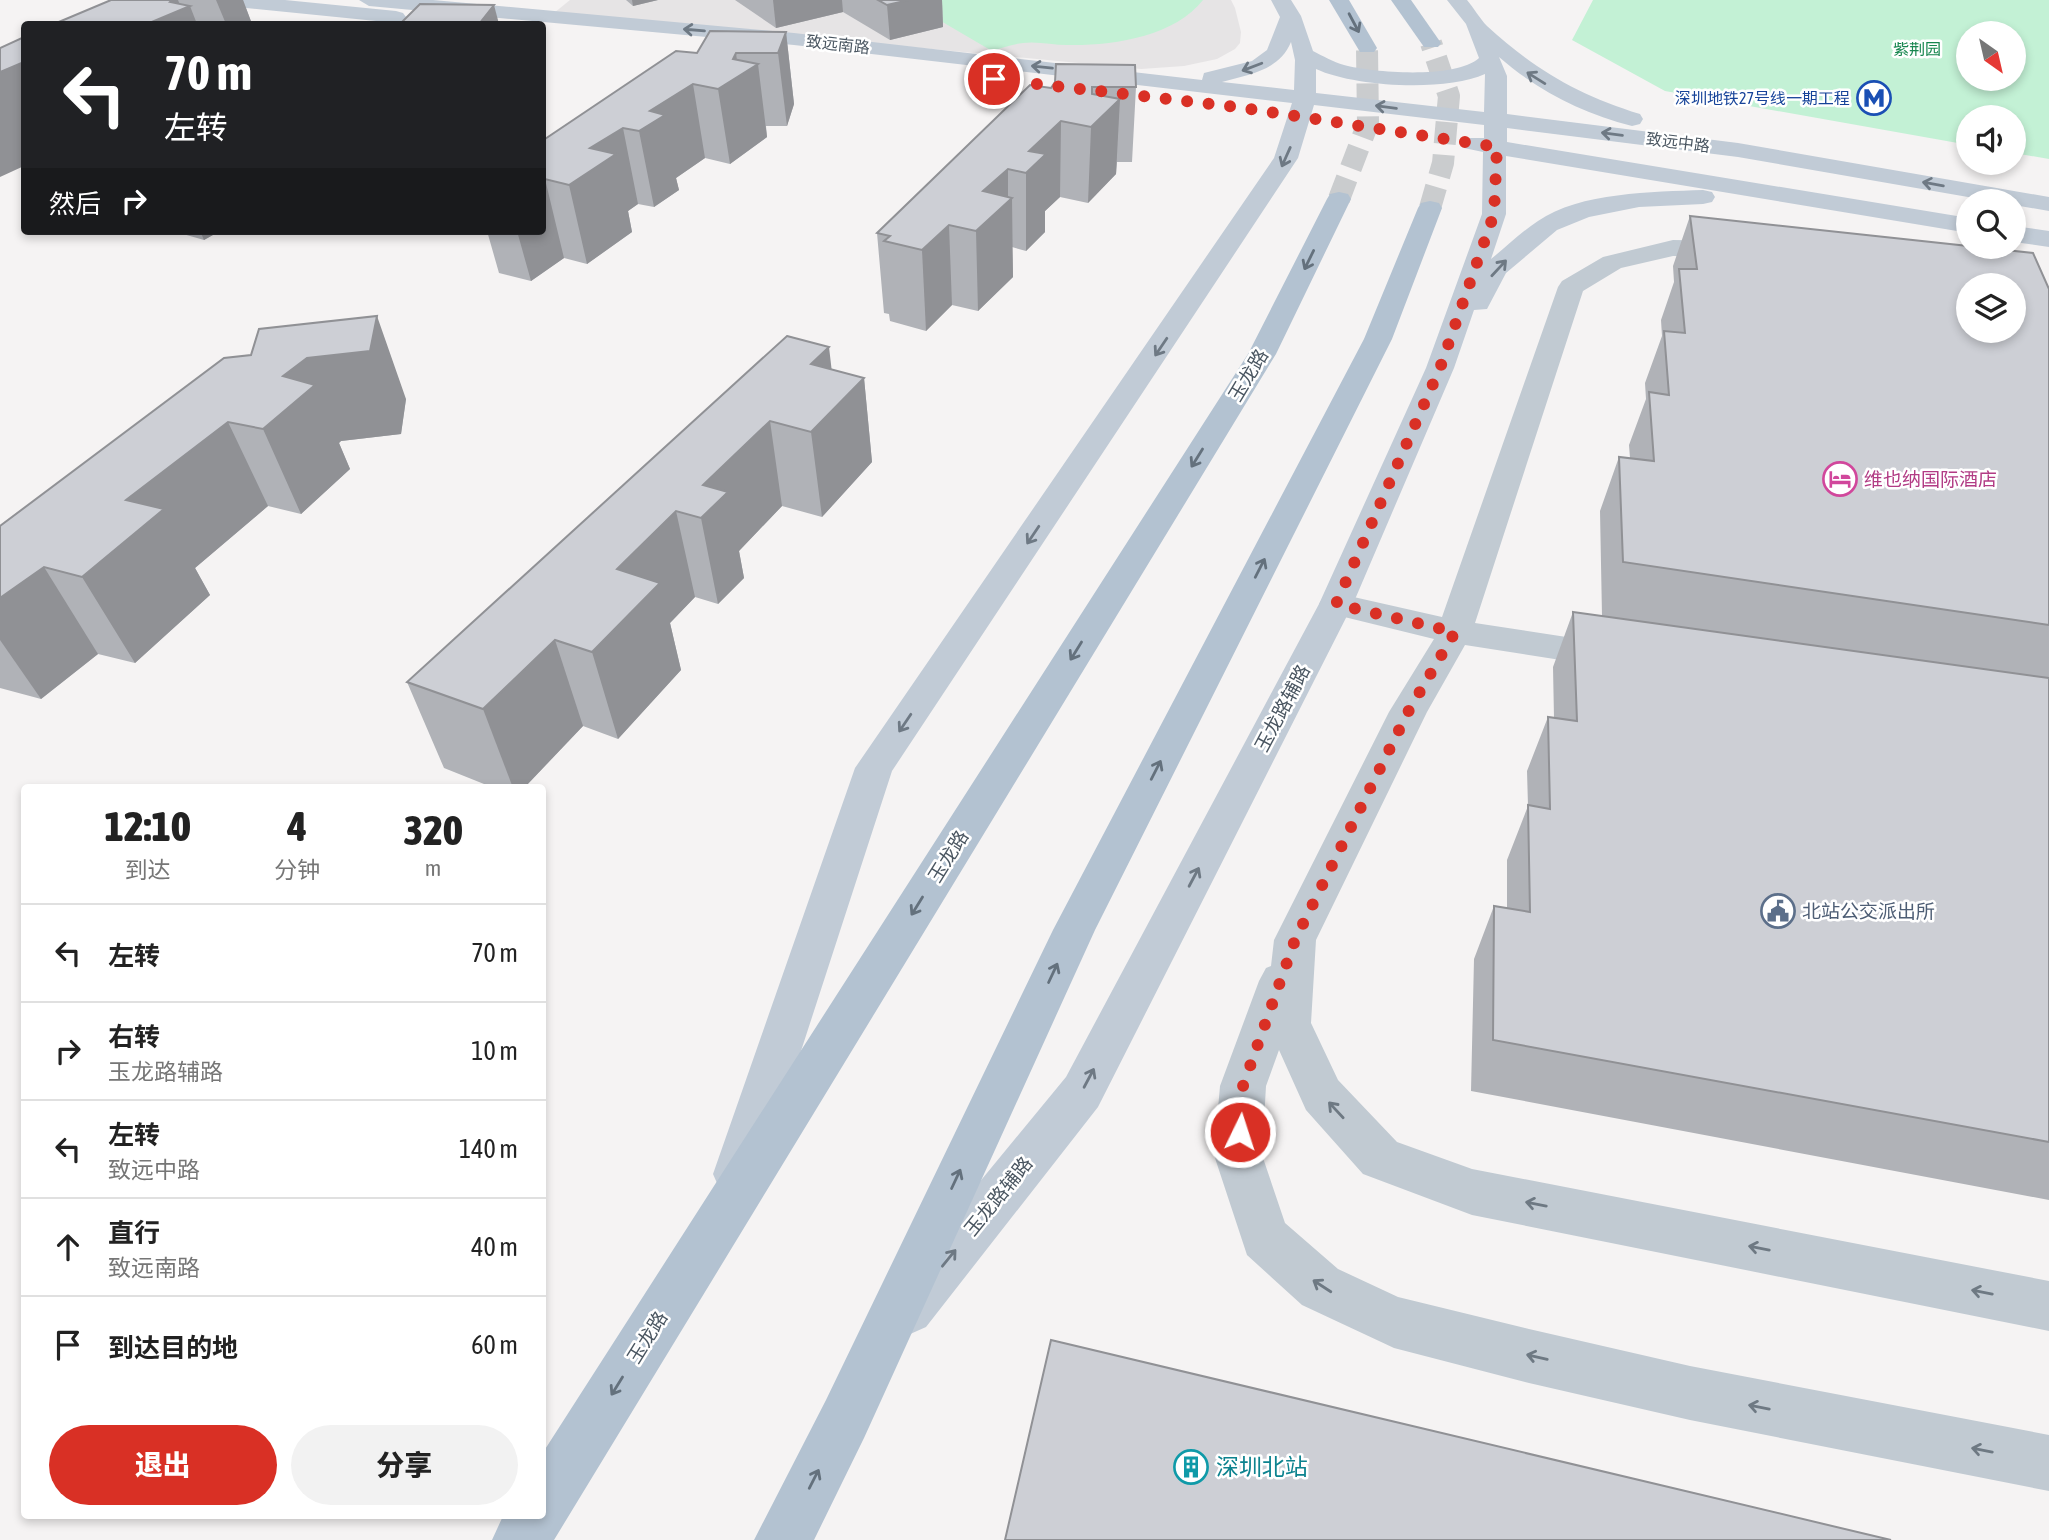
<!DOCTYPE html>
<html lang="zh">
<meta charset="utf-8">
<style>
:root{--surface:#fff;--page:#f2f2f2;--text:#222;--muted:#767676;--line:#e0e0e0;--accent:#d93025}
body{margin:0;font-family:"Asap Condensed","Noto Sans SC",sans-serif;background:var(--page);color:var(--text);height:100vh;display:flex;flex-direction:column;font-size:26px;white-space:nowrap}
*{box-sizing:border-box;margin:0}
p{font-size:23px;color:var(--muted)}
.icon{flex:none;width:38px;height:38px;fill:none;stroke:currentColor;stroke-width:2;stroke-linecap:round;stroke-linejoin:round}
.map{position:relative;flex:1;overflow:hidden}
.sheet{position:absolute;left:21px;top:784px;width:525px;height:735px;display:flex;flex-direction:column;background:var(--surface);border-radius:7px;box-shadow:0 4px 10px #0003}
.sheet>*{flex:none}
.guide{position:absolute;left:21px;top:21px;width:525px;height:214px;border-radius:7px;box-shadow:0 4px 10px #0003;background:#202124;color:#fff;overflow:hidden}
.needle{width:46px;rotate:146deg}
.tools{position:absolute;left:1956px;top:21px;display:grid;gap:14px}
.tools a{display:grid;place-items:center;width:70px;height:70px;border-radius:50%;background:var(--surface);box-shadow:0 4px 10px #0003;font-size:35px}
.pin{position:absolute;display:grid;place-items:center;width:60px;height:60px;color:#fff;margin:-30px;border:4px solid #fff;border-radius:50%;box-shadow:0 2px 7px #0007}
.me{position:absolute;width:77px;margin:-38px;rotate:4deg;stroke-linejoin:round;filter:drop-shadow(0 0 5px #0008)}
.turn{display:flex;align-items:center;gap:24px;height:147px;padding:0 28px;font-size:32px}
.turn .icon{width:91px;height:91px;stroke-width:2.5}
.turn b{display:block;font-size:49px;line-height:60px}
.then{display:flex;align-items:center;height:66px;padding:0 28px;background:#0003;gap:14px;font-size:26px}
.eta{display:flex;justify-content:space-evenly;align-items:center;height:119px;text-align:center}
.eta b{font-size:42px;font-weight:800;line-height:49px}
.primary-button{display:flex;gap:14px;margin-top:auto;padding:14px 28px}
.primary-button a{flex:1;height:80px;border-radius:42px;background:var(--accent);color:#fff;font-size:28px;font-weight:800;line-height:80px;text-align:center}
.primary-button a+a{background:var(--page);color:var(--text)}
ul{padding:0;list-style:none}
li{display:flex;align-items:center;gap:21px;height:98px;padding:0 28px;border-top:2px solid var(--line)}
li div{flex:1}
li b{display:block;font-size:26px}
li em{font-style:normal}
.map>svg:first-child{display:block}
</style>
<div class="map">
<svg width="2049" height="1540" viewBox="0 0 2049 1540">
<rect width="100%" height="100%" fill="#f5f3f3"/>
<polygon fill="#e6e4e5" points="570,0 1231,0 1235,8 1241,32 1240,43 1235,49 1217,59 1184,66 1141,69 554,13"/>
<g fill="#c3f1d5" fill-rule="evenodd">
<path d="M905,0h298c-29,37 -91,46 -136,45 -14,0 -30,-4 -44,-2 -10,1 -21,5 -31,8z"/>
<path d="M1593,0h456v159l-35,-6v-36h-45v28l-304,-54 -93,-51zM1969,33h45v46h-45z"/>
</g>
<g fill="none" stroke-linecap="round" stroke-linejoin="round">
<g stroke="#caccce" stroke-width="22" stroke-dasharray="22 11" stroke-linecap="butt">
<polyline points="1339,199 1368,123 1367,48"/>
<polyline points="1430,208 1443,163 1449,96 1431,43"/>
</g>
<polygon fill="#c1cad2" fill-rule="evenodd" points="1673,240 1732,241 1741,244 1745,249 1741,254 1732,257 1673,256 1621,268 1583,291 1475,623 1612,644 1625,647 1630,656 1625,665 1612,668 1465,645 1427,712 1316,940 1311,1023 1338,1080 1397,1142 1472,1169 2049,1281 2049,1331 1472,1215 1363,1174 1306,1110 1279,1050 1266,1086 1262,1155 1285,1223 1338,1269 1398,1297 1529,1329 1690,1366 2049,1435 2049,1491 1690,1420 1529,1383 1394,1348 1302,1305 1247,1255 1214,1155 1220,1086 1259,981 1266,968 1271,966 1274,940 1389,712 1434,639 1324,612 1319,604 1324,596 1336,593 1442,617 1558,287 1562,281 1603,257"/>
<g fill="#c1cbd6" fill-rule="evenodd">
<polygon points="217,0 285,0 396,11 403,13 406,17 403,21 396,23 227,6"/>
<path d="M359,0h74l361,33 408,47 2,-7 48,-12 15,-11 13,-33 -9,-17h20l10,16 12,35c10,5 20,11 31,14 30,8 112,14 135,-7l-13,-34 -19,-24h20c7,8 13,19 20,26 47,43 91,69 153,88l3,5 -3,5 -8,2c-50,-13 -94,-35 -133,-69l8,19v38l231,29 311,54v14l-35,-6v-4h-23l-253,-44 -231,-29v14l462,76v15l-463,-77v58l-15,45c15,-12 30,-27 47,-38 42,-29 115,-29 165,-31l9,2 3,5 -3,5 -9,2 -64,3 -50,10 -32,13 -51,43 -19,36 -13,1 -20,58 -101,236 -255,503 -172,220 -18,8 -18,-8 -8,-18 8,-18 176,-214 253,-473 107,-236 56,-154 1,-62 -19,-4 -3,-5 3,-5h20v-13l-170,-20 -16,53 -406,613 -131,403 -7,16 -17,6 -17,-6 -7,-16 142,-406 419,-610 18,-55 -498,-58 -425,-39zM1291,42l4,18 -1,30 -72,-8c27,-8 57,-11 69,-40zM1316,69c39,18 129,23 169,5l-1,38 -168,-19z"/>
<polygon points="2014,226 2049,231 2049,247 2014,242"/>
</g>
<g fill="#b3c2d1" fill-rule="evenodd">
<polygon points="1329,0 1349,0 1377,48 1374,52 1360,52"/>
<polygon points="1391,0 1411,0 1441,43 1438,47 1424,47"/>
<polygon points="1339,192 1348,194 1351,199 1276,354 554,1540 492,1540 503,1516 542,1516 542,1454 1248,354 1327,199 1330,194"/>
<polygon points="1430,201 1439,203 1442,208 1392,339 1095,930 864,1438 814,1540 754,1540 826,1400 1053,930 1364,339 1418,208 1421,203"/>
</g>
</g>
<g fill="#b0b2b7">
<polygon points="111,0 243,0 252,24 54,24"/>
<polygon points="626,0 658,0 633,6"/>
<polygon points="735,0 942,0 943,27 890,40 843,12 776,28"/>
<polygon points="786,32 794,104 787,126 766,126 767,137 730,164 705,158 676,178 679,190 654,207 638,204 628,211 632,232 587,264 564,258 531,281 499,273 487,231 542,231 542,141 697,53"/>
<polygon points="1136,87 1132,162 1117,162 1116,174 1088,203 1060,197 1045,211 1045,232 1026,251 1012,247 1013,277 978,311 952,305 926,331 890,321 889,314 884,313 877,233 1051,88"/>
<polygon points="1690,216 2049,289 2049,1200 1471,1091 1474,959 1494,906 1507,908 1507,860 1528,806 1527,771 1548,717 1554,718 1553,667 1573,612 1602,616 1600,511 1619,457 1630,458 1629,445 1646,399 1645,383 1662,336 1661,320 1674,282 1673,266"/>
<polygon points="175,231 220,231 204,240 176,232"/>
<polygon points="251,355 406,399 401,434 341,441 339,443 350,469 301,514 268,506 195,568 210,595 135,663 98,654 41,699 0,688 0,526"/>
<polygon points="831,369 864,378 872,462 822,517 782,506 739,551 744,578 718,604 695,597 670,623 681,670 618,739 583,726 524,788 494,788 444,768 407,682"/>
</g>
<g fill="#909195">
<polygon points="172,0 178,0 182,10 190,6 197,24 147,24"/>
<polygon points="216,0 243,0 252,24 226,24"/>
<polygon points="632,0 658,0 633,6"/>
<polygon points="773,0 842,0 843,12 776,28"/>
<polygon points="909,0 942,0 943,27 890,40 887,5"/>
<polygon points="494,5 499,24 479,24"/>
<polygon points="786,32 794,104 787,126 778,53"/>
<polygon points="736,53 739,76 758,64 767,137 730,164 718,89"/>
<polygon points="24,62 24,166 0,177 0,72"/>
<polygon points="693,84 705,158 676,178 679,190 654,207 639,131 650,111"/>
<polygon points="1120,99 1116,174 1088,203 1091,127"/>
<polygon points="1061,121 1060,197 1045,211 1045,232 1026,251 1026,173 1029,151"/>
<polygon points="623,128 638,204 628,211 632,232 587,264 569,185 590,148"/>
<polygon points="1008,169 1008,201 1012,198 1013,277 978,311 976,231 983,191"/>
<polygon points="545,179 564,258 531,281 517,231 542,231 542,181"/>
<polygon points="949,225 952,305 926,331 922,250"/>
<polygon points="200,231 220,231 204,240"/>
<polygon points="377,316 406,399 401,434 341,441 339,443 350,469 301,514 263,429 283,376 307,358"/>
<polygon points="829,347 836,407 864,378 872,462 822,517 811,432 811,364"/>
<polygon points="770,421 782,506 739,551 744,578 718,604 701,518 703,485"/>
<polygon points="228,422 268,506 195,568 210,595 135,663 82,577 126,500"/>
<polygon points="676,511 695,597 670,623 681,670 618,739 592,652 617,569"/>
<polygon points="44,567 98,654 41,699 0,640 0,598"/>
<polygon points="555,640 583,726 524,788 513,788 483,709"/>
</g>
<g fill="#cdcfd5" stroke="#909195" stroke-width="2" fill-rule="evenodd">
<polygon points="111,0 172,0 170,2 190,6 147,24 54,24"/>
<polygon points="878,0 909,0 887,5"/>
<polygon points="420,4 494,5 479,24 378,24 382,23 400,24"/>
<polygon points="710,31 786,32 778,53 736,53 733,59 758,64 718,89 693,84 650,111 665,115 639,131 623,128 590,148 616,154 569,185 545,179 542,181 542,141 676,51 697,53"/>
<polygon points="24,37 24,62 0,72 0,48"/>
<polygon points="1056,64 1135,65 1136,87 1092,87 1092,94 1120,99 1091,127 1061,121 1029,151 1046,154 1026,173 1008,169 983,191 1012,198 976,231 949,225 922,250 884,241 890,236 877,233 1030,85 1051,88 1055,82"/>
<path d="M1690,216l343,37 16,36v336l-426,-63 -4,-105 35,4 -5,-69 20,3 -5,-64 21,2 -6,-64h18zM1969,285h45v46h-45z"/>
<polygon points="377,316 370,351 307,358 283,376 315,385 263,429 228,422 126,500 164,509 82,577 44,567 0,598 0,526 224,358 251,355 259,329"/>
<polygon points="787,336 829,347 811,364 864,378 811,432 770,421 703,485 728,492 701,518 676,511 617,569 660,583 592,652 555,640 483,709 407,682"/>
<polygon points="1573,612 2049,678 2049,1142 1493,1040 1494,906 1530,912 1528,805 1550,809 1548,717 1577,721"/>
<polygon points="1051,1340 1891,1540 1005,1540"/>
</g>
<defs><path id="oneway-shaft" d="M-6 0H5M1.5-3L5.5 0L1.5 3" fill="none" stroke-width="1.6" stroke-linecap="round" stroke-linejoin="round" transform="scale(1.75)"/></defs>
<g stroke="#64717d">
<use href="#oneway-shaft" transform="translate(1354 23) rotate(62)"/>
<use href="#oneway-shaft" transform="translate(1309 260) rotate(116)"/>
<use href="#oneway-shaft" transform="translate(1197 458) rotate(122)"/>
<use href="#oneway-shaft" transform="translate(1260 568) rotate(-63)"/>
<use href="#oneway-shaft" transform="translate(1076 651) rotate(122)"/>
<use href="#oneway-shaft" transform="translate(1156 770) rotate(-63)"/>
<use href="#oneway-shaft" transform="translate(917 906) rotate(122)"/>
<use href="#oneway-shaft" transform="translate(1053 973) rotate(-65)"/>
<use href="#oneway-shaft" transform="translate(956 1179) rotate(-65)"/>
<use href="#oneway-shaft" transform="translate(617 1386) rotate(122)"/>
<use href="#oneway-shaft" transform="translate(814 1479) rotate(-63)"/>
</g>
<g stroke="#6e7984">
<use href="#oneway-shaft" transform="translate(694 30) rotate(-175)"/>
<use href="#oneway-shaft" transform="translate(1042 67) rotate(-174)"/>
<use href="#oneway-shaft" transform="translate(1252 67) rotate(159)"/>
<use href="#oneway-shaft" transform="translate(1536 78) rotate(-148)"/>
<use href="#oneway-shaft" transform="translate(1386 107) rotate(-173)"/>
<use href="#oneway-shaft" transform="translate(1612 134) rotate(-173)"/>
<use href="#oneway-shaft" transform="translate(1286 157) rotate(114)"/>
<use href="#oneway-shaft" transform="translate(1933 184) rotate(-170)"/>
<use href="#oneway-shaft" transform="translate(1499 268) rotate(-47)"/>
<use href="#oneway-shaft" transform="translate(1161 347) rotate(124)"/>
<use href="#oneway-shaft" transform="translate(1033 535) rotate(124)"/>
<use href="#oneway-shaft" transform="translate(905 723) rotate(124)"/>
<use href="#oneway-shaft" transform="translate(1194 877) rotate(-62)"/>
<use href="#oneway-shaft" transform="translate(1089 1078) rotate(-62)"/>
<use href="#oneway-shaft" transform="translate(949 1258) rotate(-51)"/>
</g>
<g stroke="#6e7983">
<use href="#oneway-shaft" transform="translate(1336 1110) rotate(-133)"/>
<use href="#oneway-shaft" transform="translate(1536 1204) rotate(-169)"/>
<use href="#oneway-shaft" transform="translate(1759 1248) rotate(-169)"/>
<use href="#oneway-shaft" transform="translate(1322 1286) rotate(-147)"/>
<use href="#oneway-shaft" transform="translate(1982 1292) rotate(-169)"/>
<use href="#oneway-shaft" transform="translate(1537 1357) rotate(-167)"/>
<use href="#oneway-shaft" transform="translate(1759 1407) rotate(-169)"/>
<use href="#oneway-shaft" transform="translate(1982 1450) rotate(-169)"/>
</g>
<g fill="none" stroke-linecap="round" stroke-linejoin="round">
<polyline stroke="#d93025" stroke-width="12" stroke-dasharray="0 21.6" points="994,79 1237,107 1497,147 1494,214 1440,368 1336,604 1455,632 1408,712 1295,940 1243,1086 1240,1132"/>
</g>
<defs>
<g id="metro-ring" transform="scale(1.75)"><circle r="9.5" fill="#fff" stroke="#1a4fb4" stroke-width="1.5"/><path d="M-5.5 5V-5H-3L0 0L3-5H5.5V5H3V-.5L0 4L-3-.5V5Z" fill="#1a4fb4"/></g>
<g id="hotel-ring" transform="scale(1.75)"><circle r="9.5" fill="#fff" stroke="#d1479c" stroke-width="1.5"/><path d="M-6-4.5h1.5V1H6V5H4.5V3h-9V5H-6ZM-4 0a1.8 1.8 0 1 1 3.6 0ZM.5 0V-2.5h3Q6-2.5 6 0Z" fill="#d1479c"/></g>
<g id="civic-ring" transform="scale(1.75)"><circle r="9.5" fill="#fff" stroke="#5c6f8a" stroke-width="1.5"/><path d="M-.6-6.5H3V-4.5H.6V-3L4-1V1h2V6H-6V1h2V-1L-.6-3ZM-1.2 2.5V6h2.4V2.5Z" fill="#5c6f8a"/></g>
<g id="building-ring" transform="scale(1.75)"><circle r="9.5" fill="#fff" stroke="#0f9aa8" stroke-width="1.5"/><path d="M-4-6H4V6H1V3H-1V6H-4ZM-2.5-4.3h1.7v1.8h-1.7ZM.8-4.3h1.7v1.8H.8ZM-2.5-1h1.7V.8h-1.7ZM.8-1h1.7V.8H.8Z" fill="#0f9aa8"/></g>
</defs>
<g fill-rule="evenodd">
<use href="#metro-ring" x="1874" y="98"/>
<use href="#hotel-ring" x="1840" y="479"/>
<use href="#civic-ring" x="1778" y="911"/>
<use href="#building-ring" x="1191" y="1467"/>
</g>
<g text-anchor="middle" stroke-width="5" stroke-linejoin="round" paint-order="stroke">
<g font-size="16" fill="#4a5661" stroke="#fff">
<text transform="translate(838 44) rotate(6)" y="6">致远南路</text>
<text transform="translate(1678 142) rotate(7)" y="6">致远中路</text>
</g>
<g font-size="16" fill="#17864f" stroke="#fff">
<text x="1917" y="55">紫荆园</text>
</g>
<g font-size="16" fill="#164399" stroke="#fff" text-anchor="end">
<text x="1850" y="104">深圳地铁27号线一期工程</text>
</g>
<g font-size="19" fill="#4a5661" stroke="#fff">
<text transform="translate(1248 375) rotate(-59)" y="7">玉龙路</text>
<text transform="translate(1282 708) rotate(-62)" y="7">玉龙路辅路</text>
<text transform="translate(948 856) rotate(-58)" y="7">玉龙路</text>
<text transform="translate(998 1196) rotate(-51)" y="7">玉龙路辅路</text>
<text transform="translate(647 1337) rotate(-58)" y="7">玉龙路</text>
</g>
<g font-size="19" fill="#b23c85" stroke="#fff" text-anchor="start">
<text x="1864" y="486">维也纳国际酒店</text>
</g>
<g font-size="19" fill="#4e5e75" stroke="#fff" text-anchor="start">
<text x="1802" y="918">北站公交派出所</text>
</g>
<g font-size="23" fill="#0d838f" stroke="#fff" text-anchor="start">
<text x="1216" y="1475">深圳北站</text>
</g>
</g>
</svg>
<div class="tools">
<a><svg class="needle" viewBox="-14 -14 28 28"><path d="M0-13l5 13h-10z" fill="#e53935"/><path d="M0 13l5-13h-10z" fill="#767676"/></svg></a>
<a><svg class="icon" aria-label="sound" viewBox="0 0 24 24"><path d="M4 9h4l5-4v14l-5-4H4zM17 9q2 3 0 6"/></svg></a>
<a><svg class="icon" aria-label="search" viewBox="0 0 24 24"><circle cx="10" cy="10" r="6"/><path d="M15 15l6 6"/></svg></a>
<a><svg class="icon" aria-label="layers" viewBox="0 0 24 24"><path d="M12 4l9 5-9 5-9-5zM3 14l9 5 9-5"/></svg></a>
</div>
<div class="pin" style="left:994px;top:79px;background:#d93025"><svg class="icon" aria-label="arrive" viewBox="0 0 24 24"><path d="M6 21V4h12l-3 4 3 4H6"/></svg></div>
<svg class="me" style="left:1240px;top:1132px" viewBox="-20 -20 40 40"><circle r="17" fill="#d93025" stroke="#fff" stroke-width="3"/><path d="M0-11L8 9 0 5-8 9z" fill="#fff"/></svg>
<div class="guide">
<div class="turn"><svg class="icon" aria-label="left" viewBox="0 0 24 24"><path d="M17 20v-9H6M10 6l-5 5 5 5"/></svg><div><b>70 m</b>左转</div></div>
<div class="then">然后<svg class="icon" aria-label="right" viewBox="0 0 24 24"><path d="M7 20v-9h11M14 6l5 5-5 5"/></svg></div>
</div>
<section class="sheet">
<div class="eta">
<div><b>12:10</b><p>到达</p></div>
<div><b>4</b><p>分钟</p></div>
<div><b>320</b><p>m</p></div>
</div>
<ul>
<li><svg class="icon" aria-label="left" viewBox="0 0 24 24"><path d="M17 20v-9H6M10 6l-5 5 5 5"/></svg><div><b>左转</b></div><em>70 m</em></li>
<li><svg class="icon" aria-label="right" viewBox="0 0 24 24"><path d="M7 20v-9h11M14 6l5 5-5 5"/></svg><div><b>右转</b><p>玉龙路辅路</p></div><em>10 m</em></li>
<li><svg class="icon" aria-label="left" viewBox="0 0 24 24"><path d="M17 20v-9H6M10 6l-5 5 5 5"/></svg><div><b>左转</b><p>致远中路</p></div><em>140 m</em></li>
<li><svg class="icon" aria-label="ahead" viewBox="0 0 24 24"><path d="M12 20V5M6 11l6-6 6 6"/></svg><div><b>直行</b><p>致远南路</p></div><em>40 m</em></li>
<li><svg class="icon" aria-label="arrive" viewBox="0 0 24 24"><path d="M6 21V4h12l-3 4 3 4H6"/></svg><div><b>到达目的地</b></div><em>60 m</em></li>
</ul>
<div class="primary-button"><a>退出</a><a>分享</a></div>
</section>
</div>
